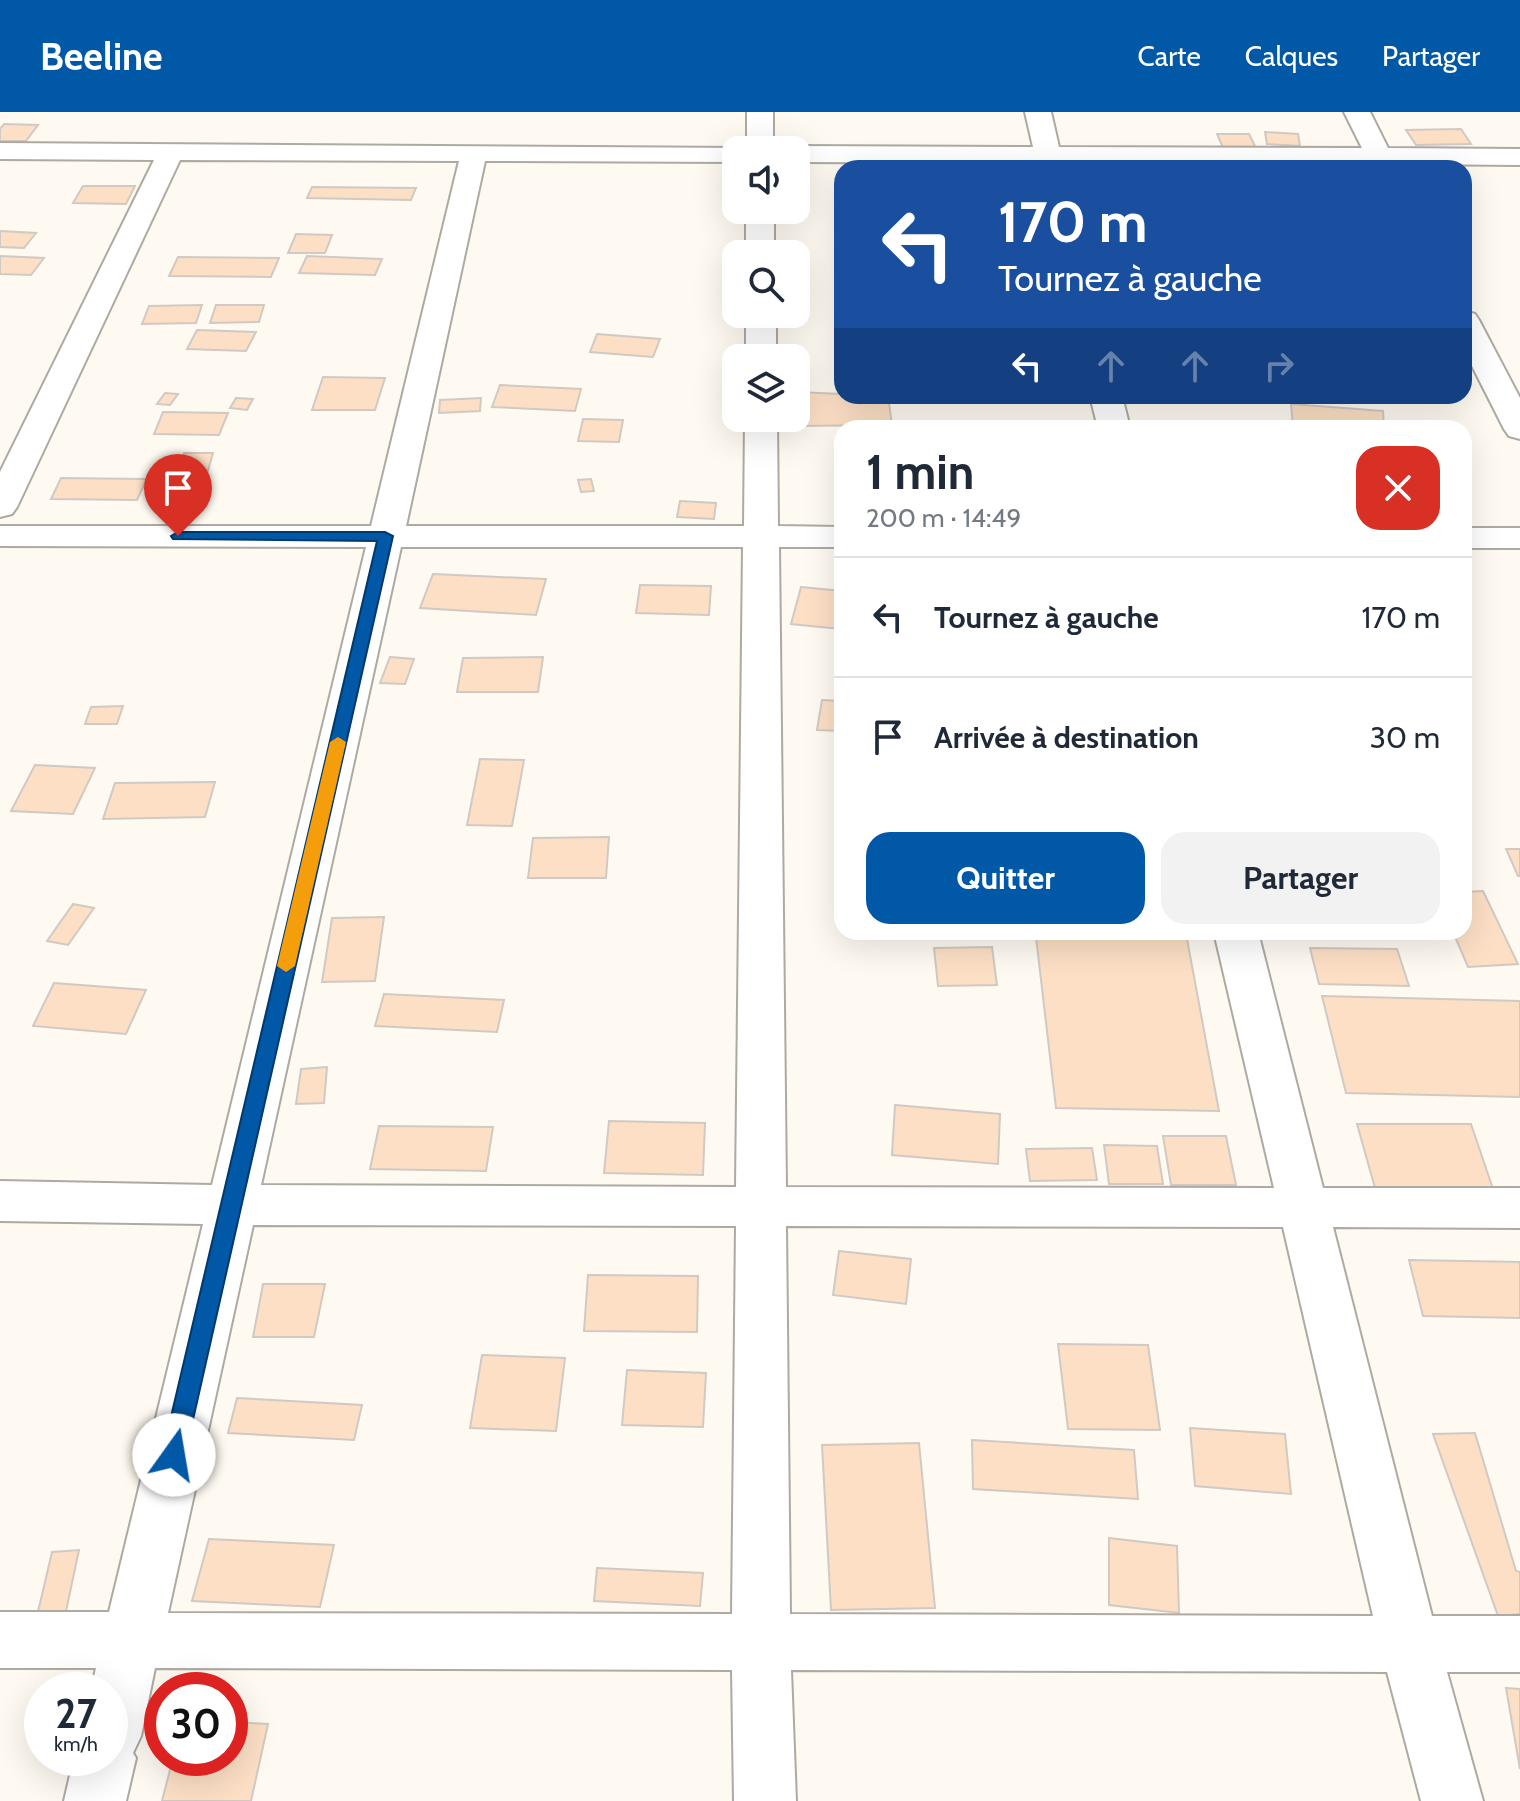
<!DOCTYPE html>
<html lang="fr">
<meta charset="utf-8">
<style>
:root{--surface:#fff;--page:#f2f2f3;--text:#1f2937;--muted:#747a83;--line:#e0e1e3;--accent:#0058a6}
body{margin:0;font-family:Cabin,sans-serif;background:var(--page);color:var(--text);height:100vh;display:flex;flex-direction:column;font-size:30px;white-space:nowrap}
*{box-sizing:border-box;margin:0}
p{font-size:26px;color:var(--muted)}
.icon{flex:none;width:44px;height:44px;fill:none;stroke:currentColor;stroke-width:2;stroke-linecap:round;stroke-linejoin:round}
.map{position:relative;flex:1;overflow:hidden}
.sheet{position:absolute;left:834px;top:308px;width:638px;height:520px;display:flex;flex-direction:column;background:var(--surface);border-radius:24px;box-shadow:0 8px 32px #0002}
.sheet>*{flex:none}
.hud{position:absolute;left:834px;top:48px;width:638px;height:244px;border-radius:24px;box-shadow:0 8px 32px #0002;background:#1a4fa0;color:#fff;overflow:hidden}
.fabs{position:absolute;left:722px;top:24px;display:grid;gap:16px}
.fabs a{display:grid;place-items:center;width:88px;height:88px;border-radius:16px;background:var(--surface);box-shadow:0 8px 32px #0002;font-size:40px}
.speed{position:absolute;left:24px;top:1560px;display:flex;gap:16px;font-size:40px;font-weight:700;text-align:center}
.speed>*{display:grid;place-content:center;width:104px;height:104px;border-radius:50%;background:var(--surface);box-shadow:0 8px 32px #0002;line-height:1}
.speed small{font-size:20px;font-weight:400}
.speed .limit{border:12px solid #d22;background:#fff;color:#111}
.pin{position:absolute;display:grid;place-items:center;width:68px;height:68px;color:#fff;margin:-82px -34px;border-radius:50% 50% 50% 0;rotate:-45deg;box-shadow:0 0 8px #0007}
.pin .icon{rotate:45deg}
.me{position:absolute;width:88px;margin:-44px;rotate:13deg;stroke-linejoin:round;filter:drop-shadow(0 0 6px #0008)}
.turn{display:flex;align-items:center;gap:28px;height:168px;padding:0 32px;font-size:36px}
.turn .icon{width:104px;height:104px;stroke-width:2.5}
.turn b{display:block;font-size:56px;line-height:68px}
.lanes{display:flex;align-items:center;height:76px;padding:0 32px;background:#0003;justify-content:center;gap:40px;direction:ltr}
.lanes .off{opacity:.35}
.round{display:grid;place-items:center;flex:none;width:84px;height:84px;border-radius:24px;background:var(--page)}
.summary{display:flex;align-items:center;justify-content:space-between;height:136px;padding:0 32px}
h1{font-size:48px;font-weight:700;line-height:60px}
.primary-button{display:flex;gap:16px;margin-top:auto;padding:16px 32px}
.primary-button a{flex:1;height:92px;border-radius:24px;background:var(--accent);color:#fff;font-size:32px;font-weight:700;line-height:92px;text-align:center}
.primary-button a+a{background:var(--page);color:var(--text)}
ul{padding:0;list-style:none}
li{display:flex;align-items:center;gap:24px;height:120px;padding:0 32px;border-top:2px solid var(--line)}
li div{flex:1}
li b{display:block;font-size:30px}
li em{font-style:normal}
header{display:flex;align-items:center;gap:48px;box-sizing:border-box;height:112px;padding:0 40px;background:var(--accent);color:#fff}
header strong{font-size:38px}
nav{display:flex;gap:44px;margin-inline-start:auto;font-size:28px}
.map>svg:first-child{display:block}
</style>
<header>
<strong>Beeline</strong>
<nav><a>Carte</a><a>Calques</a><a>Partager</a></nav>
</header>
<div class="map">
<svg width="1520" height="1689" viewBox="0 0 1520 1689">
<rect width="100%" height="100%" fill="#fefaf1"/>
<g fill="#fcdfc5" stroke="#d1c9c3" stroke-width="2">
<polygon points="4,12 38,13 26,29 0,29 0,17"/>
<polygon points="1461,17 1471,32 1416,33 1406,18"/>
<polygon points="1265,20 1298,22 1300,34 1267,32"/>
<polygon points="1217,22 1249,22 1258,40 1225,40"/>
<polygon points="83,74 135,74 126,92 73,91"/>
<polygon points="312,75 416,76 411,88 307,86"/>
<polygon points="0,119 36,121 24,136 0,135"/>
<polygon points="296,122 332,123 325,141 288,141"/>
<polygon points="0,144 44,146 31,163 0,162"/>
<polygon points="307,144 382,147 375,163 299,161"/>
<polygon points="178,145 279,146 271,165 169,164"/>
<polygon points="202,193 196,211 142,212 149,194"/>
<polygon points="216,193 264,193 259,210 210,211"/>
<polygon points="197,218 256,220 246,239 187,237"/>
<polygon points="597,222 660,227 653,245 590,240"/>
<polygon points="323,265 385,266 375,298 312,298"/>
<polygon points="500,273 581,277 575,299 492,295"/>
<polygon points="796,280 888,284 892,313 796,314"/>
<polygon points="165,281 178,282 170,293 157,292"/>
<polygon points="236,286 253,287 247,298 230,296"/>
<polygon points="481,286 480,299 439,301 440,288"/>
<polygon points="1291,292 1383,299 1384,316 1293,316"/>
<polygon points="163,300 228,301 219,323 154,322"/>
<polygon points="583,307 623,308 619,330 578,329"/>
<polygon points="184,341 213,341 206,365 176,366"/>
<polygon points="61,366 147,367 137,388 51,387"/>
<polygon points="591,367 594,379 581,380 578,368"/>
<polygon points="182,381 200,381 196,394 177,393"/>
<polygon points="680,389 716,391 714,407 677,405"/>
<polygon points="433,462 546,467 536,503 420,496"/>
<polygon points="640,473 711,474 709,503 636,501"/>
<polygon points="801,475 842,479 840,517 791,512"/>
<polygon points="390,545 414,547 405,572 380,571"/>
<polygon points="543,545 538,580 457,580 463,546"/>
<polygon points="822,588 842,589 842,619 817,618"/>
<polygon points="123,594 117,612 85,612 91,595"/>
<polygon points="480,647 524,648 512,714 467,713"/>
<polygon points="35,653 95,656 73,702 11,699"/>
<polygon points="215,670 205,705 103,707 115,671"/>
<polygon points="609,725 606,766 528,766 533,726"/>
<polygon points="1506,737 1520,737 1520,764 1518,764"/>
<polygon points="840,738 842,738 842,778 837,778"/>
<polygon points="1483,779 1518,852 1468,855 1453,820 1464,820 1464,780"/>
<polygon points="73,792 94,796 68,833 47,829"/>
<polygon points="384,805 375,869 322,870 332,806"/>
<polygon points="1036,825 1187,827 1219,999 1056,996"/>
<polygon points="992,835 997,873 938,874 934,836"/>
<polygon points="1310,836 1397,837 1409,874 1319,872"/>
<polygon points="54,871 146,878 126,922 33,914"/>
<polygon points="384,882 504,888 497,920 375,914"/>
<polygon points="1322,884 1520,889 1520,985 1346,981"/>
<polygon points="327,955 324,991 296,992 301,957"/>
<polygon points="895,993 1000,1002 998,1052 892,1043"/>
<polygon points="609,1009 705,1011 703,1063 604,1061"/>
<polygon points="1357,1012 1471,1012 1493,1077 1375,1076"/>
<polygon points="379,1014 493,1015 486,1059 370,1057"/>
<polygon points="1163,1024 1226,1024 1236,1073 1171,1073"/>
<polygon points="1104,1033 1157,1034 1163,1072 1109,1072"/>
<polygon points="1092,1036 1097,1068 1030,1069 1026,1037"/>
<polygon points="839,1139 911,1147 906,1192 833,1183"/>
<polygon points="1409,1148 1520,1150 1520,1206 1423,1204"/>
<polygon points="588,1163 698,1164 697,1220 584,1219"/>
<polygon points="263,1172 325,1172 314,1225 253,1225"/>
<polygon points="1058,1232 1148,1233 1160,1318 1068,1317"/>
<polygon points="482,1243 565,1246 556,1319 470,1316"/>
<polygon points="627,1258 706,1261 703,1315 622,1313"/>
<polygon points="237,1286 362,1293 354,1328 228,1321"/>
<polygon points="1190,1316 1285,1322 1291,1382 1195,1374"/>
<polygon points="1475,1321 1516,1459 1520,1460 1520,1502 1498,1504 1433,1322"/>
<polygon points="972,1328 1134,1338 1138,1387 973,1377"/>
<polygon points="919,1331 935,1496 831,1498 822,1333"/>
<polygon points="1109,1426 1177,1434 1179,1501 1109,1493"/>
<polygon points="209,1427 334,1433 320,1495 192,1489"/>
<polygon points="79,1438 65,1504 37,1504 52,1440"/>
<polygon points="597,1456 703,1461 700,1494 594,1489"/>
<polygon points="1506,1576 1520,1577 1520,1657"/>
<polygon points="230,1610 268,1612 251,1689 162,1689 173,1646 230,1646"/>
</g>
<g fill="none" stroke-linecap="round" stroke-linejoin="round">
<g stroke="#aeaaa2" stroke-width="4">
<g id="minor">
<rect x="747" y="0" width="26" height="38"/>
<polygon points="1025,0 1051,0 1059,35 1362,36 1344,0 1370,0 1388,36 1520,37 1520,53 1397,52 1398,56 1372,56 1370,52 1063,51 1064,56 1038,56 1036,51 796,50 796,38 786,38 796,34 1033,35"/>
<path d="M0,31l745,5 -9,2v12l-251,-1 -79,365h338l1,-108h32l1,108 64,1v20h-63l7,640 488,1 -60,-256h44l65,256h197v40l-187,-1 99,389h88v56h-73l36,129h-62l-34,-129 -596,-2 5,131h-62l-2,-131 -577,-2 -14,68 -8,17 3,5 -10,43h-62l10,-43h36v-68h-19l5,-22h-96v-56h109l94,-388 -203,-3v-40l212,4 154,-638 -366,-1v-20h371l88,-365 -279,-1 -163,347 -5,7 -12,3v-45l154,-312 -154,-1zM401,435h342l-7,640 -475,-2zM253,1113l483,1 -4,388 -564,-1zM786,1114l497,1 90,389 -583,-2z"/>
<rect x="746" y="98" width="28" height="44"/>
<polygon points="1464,199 1475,202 1479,208 1520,286 1520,327 1509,324 1504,317 1464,238"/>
<rect x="746" y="202" width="30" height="44"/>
<polygon points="1090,284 1122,284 1130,316 1098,316"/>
<rect x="1464" y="416" width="56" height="20"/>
</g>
</g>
<use href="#minor" fill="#fff" fill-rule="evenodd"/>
</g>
<polygon fill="#0058a6" stroke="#00396c" stroke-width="2" points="178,420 385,420 393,424 185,1343 182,1350 174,1353 166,1350 162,1343 377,429 173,427 171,424"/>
<polygon fill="#f59e0b" points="338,625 346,630 295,854 286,860 277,854 330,630"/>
</svg>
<div class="fabs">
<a><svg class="icon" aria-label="sound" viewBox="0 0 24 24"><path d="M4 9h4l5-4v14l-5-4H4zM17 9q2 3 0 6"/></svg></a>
<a><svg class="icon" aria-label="search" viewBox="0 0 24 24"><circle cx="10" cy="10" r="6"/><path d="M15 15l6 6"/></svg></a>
<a><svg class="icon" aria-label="layers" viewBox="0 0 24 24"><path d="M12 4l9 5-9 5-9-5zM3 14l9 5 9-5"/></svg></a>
</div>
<div class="speed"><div>27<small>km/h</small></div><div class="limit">30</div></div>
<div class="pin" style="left:178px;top:424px;background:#d93025"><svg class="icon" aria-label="arrive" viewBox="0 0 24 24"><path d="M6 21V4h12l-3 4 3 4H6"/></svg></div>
<svg class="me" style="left:174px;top:1343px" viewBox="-20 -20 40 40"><circle r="19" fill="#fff"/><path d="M0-13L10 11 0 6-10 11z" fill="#0058a6"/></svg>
<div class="hud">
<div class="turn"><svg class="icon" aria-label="left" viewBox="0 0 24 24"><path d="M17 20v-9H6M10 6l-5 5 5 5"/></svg><div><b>170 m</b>Tournez à gauche</div></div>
<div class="lanes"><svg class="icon" aria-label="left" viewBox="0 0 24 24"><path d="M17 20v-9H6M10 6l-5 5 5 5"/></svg><svg class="icon off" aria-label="ahead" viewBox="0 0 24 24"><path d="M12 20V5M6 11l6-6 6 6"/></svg><svg class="icon off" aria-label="ahead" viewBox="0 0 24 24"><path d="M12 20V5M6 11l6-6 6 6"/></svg><svg class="icon off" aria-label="right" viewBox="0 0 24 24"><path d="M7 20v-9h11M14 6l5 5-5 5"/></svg></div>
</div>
<section class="sheet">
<div class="summary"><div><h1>1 min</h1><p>200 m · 14:49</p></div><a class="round" style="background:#d93025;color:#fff"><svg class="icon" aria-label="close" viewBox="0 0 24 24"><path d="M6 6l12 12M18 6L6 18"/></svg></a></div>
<ul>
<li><svg class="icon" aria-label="left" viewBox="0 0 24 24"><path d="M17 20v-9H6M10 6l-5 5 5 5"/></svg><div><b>Tournez à gauche</b></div><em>170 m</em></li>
<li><svg class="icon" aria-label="arrive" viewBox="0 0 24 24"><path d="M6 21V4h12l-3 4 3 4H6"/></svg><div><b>Arrivée à destination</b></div><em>30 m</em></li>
</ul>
<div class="primary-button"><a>Quitter</a><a>Partager</a></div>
</section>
</div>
